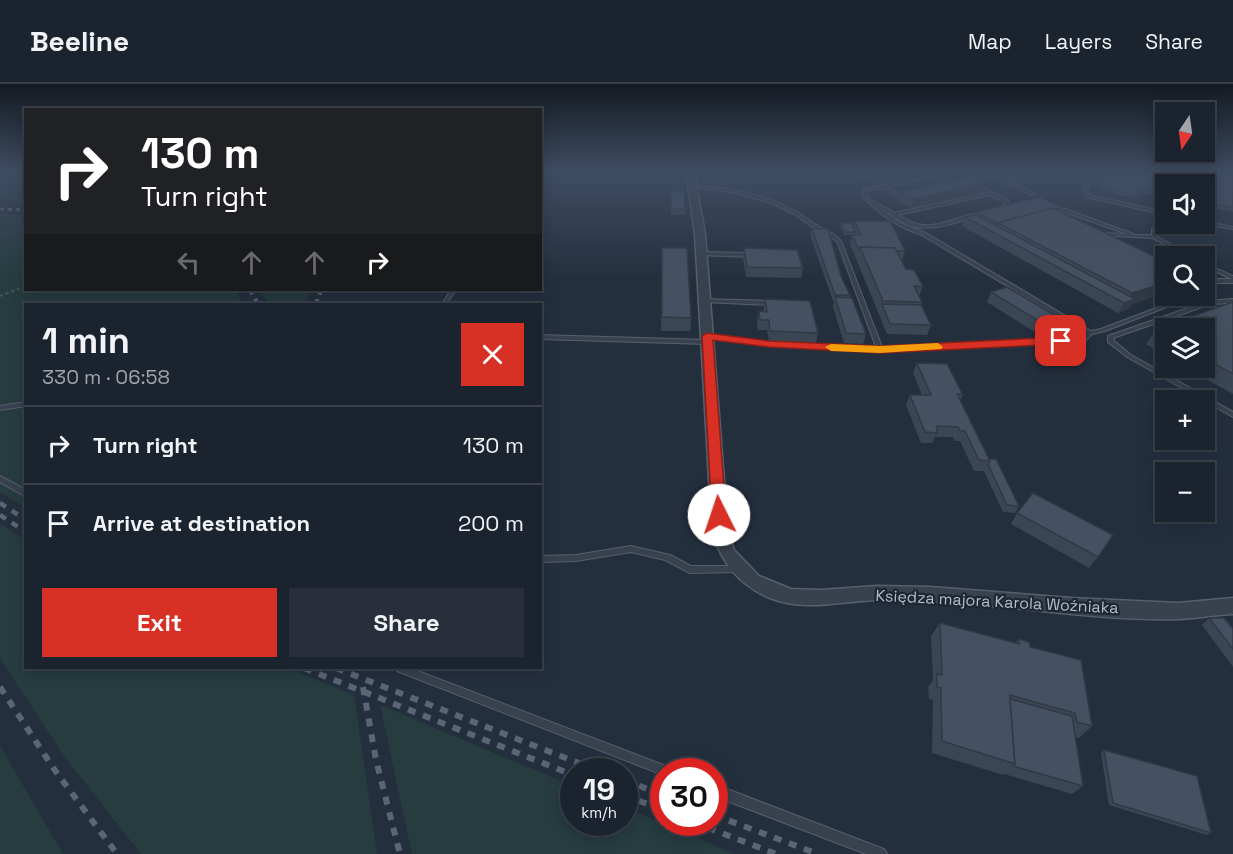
<!DOCTYPE html>
<meta charset="utf-8">
<style>
:root{--surface:#1b232e;--page:#282f3a;--text:#f1f3f6;--muted:#a0a4aa;--line:#39404a;--accent:#d93025}
body{margin:0;font-family:"Space Grotesk",sans-serif;background:var(--page);color:var(--text);height:100vh;display:flex;flex-direction:column;font-size:22px;white-space:nowrap}
*{box-sizing:border-box;margin:0}
p{font-size:20px;color:var(--muted)}
.icon{flex:none;width:33px;height:33px;fill:none;stroke:currentColor;stroke-width:2;stroke-linecap:round;stroke-linejoin:round}
.map{position:relative;flex:1;overflow:hidden}
.details{position:absolute;left:24px;top:219px;width:518px;height:366px;display:flex;flex-direction:column;background:var(--surface);border-radius:0px;box-shadow:0 3px 15px #0003,0 0 0 2px var(--line)}
.details>*{flex:none}
.top-card{position:absolute;left:24px;top:24px;width:518px;height:183px;border-radius:0px;box-shadow:0 3px 15px #0003,0 0 0 2px var(--line);background:#202124;color:#fff;overflow:hidden}
.needle{width:39px;rotate:193deg}
.controls{position:absolute;left:1155px;top:18px;display:grid;gap:12px}
.controls a{display:grid;place-items:center;width:60px;height:60px;border-radius:0px;background:var(--surface);box-shadow:0 3px 15px #0003,0 0 0 2px var(--line);font-size:30px}
.speed{position:absolute;left:560px;top:674px;display:flex;gap:12px;font-size:30px;font-weight:700;text-align:center}
.speed>*{display:grid;place-content:center;width:78px;height:78px;border-radius:50%;background:var(--surface);box-shadow:0 3px 15px #0003,0 0 0 2px var(--line);line-height:1}
.speed small{font-size:15px;font-weight:400}
.speed .limit{border:9px solid #d22;background:#fff;color:#111}
.pin{position:absolute;display:grid;place-items:center;width:51px;height:51px;color:#fff;margin:-26px;border-radius:12px;box-shadow:0 3px 9px #0006}
.me{position:absolute;width:66px;margin:-33px;rotate:356deg;stroke-linejoin:round;filter:drop-shadow(0 0 4px #0008)}
.turn{display:flex;align-items:center;gap:21px;height:126px;padding:0 18px;font-size:27px}
.turn .icon{width:78px;height:78px;stroke-width:2.5}
.turn b{display:block;font-size:42px;line-height:51px}
.lanes{display:flex;align-items:center;height:57px;padding:0 18px;background:#0003;justify-content:center;gap:30px;direction:ltr}
.lanes .off{opacity:.35}
.round{display:grid;place-items:center;flex:none;width:63px;height:63px;border-radius:0px;background:var(--page)}
.summary{display:flex;align-items:center;justify-content:space-between;height:102px;padding:0 18px}
h1{font-size:36px;font-weight:700;line-height:45px}
.cta{display:flex;gap:12px;margin-top:auto;padding:12px 18px}
.cta a{flex:1;height:69px;border-radius:0px;background:var(--accent);color:#fff;font-size:24px;font-weight:700;line-height:69px;text-align:center}
.cta a+a{background:var(--page);color:var(--text)}
ul{padding:0;list-style:none}
li{display:flex;align-items:center;gap:18px;height:78px;padding:0 18px;border-top:2px solid var(--line)}
li div{flex:1}
li b{display:block;font-size:22px}
li em{font-style:normal}
header{display:flex;align-items:center;gap:36px;box-sizing:border-box;height:84px;padding:0 30px;background:var(--surface);border-bottom:2px solid var(--line)}
header strong{font-size:28px}
nav{display:flex;gap:33px;margin-inline-start:auto;font-size:21px}
.map>svg:first-child{display:block}
</style>
<header>
<strong>Beeline</strong>
<nav><a>Map</a><a>Layers</a><a>Share</a></nav>
</header>
<div class="map">
<svg width="1233" height="770" viewBox="0 0 1233 770">
<rect width="100%" height="100%" fill="#242f3e"/>
<g fill="#263c3f">
<polygon points="0,89 25,89 25,118 0,115"/>
<polygon points="0,130 25,131 26,206 236,206 242,220 26,220 25,423 0,408"/>
<polygon points="259,206 311,206 305,220 269,220"/>
<polygon points="0,439 25,456 26,584 287,584 354,611 377,770 141,770 64,672 0,574"/>
<polygon points="380,621 573,702 573,738 624,738 624,723 735,770 412,770"/>
<polygon points="0,662 63,770 0,770"/>
</g>
<g fill="none" stroke-linecap="round" stroke-linejoin="round">
<g stroke="#565f6c" stroke-width="2">
<g id="service">
<path d="M857,89h4l23,12 61,-12h6l-2,1 -62,13 18,9h3l2,1 -6,2 -21,-11 -15,3 -2,5c9,8 18,10 28,17l92,-20 -13,-6v-1l2,-1 32,14 3,6 -11,5h-2v-2l8,-4 -2,-3 -13,-6 -92,20c28,19 45,7 75,-1l2,1c-18,9 -50,18 -69,9 -9,-5 -17,-11 -25,-15l20,14 25,10 165,98 10,-2 87,-33h7l-90,35 -13,3 -7,7 -2,1 -203,9 -111,-5 -64,-9v-2l2,-1 62,8 107,5 -39,-106 -2,-1 -21,-12 -20,-14 -23,-11 -39,-11 -42,-5v-2h2c35,2 72,8 103,26 8,4 15,11 23,15 8,5 17,7 23,15l41,106 199,-9 5,-5 -164,-98c-23,-7 -43,-21 -60,-39l2,-7 15,-3z"/>
<polygon points="974,89 979,89 1005,97 1021,89 1025,89 1024,90 1009,98 1020,101 1035,110 1031,111 1016,103"/>
<polygon points="1092,89 1096,89 1088,106 1090,111 1166,128 1166,131 1086,113 1084,106"/>
<polygon points="1056,123 1060,123 1136,151 1152,151 1152,145 1156,144 1156,152 1192,172 1186,172 1153,154 1097,151 1097,149 1099,149 1127,150 1056,125"/>
<polygon points="1204,137 1233,143 1233,145 1204,140"/>
<polygon points="702,168 751,169 754,171 751,173 700,171 700,169"/>
<polygon points="1204,179 1233,192 1233,199 1204,199 1205,195 1232,195 1204,182"/>
<polygon points="451,206 456,206 446,220 442,220"/>
<polygon points="705,215 772,217 775,219 772,221 703,218 702,217"/>
<polygon points="1233,215 1233,219 1211,220 1113,254 1114,257 1131,271 1233,328 1233,333 1127,273 1108,258 1108,252 1208,217"/>
<polygon points="540,251 707,256 710,258 707,260 540,255"/>
<polygon points="26,318 26,322 0,326 0,322"/>
<polygon points="0,392 26,406 26,413 0,398"/>
<polygon points="631,462 670,471 691,482 740,482 743,483 744,485 743,487 740,488 690,489 665,476 631,468 576,477 540,478 540,472 576,471"/>
<polygon points="395,584 410,584 666,682 670,683 671,687 663,687 663,691 397,587"/>
<polygon points="714,700 881,764 885,766 887,770 866,770 714,712"/>
</g>
</g>
<g stroke="#565f6c" stroke-width="3">
<path id="minor" d="M686,89h8l11,61 23,298 6,18 25,26 32,13 30,1 56,-4 53,1 141,11 107,5 55,-5v16c-18,1 -36,4 -55,5 -83,2 -167,-14 -250,-18 -16,0 -33,-1 -50,-1 -36,1 -73,12 -108,-2 -31,-13 -48,-35 -58,-66l-17,-298z"/>
</g>
<polyline stroke="#44595c" stroke-width="2" stroke-dasharray="3 3" stroke-linecap="butt" points="0,212 26,202"/>
<use href="#service" fill="#38414e" fill-rule="evenodd"/>
<use href="#minor" fill="#38414e" fill-rule="evenodd"/>
<polyline stroke="#5a6575" stroke-width="3" stroke-dasharray="4 4" stroke-linecap="butt" points="0,125 26,126"/>
<g stroke="#5a6575" stroke-width="4" stroke-dasharray="5 5" stroke-linecap="butt">
<polyline points="250,206 258,220"/>
<polyline points="316,220 321,206"/>
</g>
<g stroke="#5a6575" stroke-width="4.5" stroke-dasharray="7 7" stroke-linecap="butt">
<polyline points="0,419 26,436"/>
<polyline points="0,431 26,448"/>
</g>
<g stroke="#5a6575" stroke-width="6" stroke-dasharray="8 8" stroke-linecap="butt">
<polyline points="304,584 573,691"/>
<polyline points="336,584 599,687"/>
<polyline points="0,603 54,685 117,770"/>
<polyline points="363,603 376,676 400,770"/>
<polyline points="624,696 663,711"/>
<polyline points="624,711 663,726"/>
<polyline points="714,731 818,770"/>
<polyline points="693,738 776,770"/>
</g>
</g>
<g fill="#3b4654">
<polygon points="991,89 1014,89 1005,93"/>
<polygon points="1107,89 1233,89 1233,128 1204,122 1204,100 1166,100 1166,114 1137,108 1135,114 1100,106"/>
<polygon points="985,99 982,108 910,124 898,117 900,108 927,102 928,101"/>
<polygon points="671,107 685,125 685,131 671,131"/>
<polygon points="1059,127 1166,178 1166,209 1132,220 1129,225 1118,229 962,142 965,133 975,131 976,128"/>
<polygon points="855,137 905,167 902,176 901,176 906,185 923,202 919,212 922,218 921,221 931,241 927,251 887,250 850,160 852,151 844,151 840,142 841,139 853,143"/>
<polygon points="812,145 841,192 850,211 850,214 866,250 863,260 844,259 833,223 834,217 833,217 810,151"/>
<polygon points="662,164 691,234 690,247 661,247"/>
<polygon points="744,164 803,184 801,194 746,193 743,174"/>
<polygon points="991,208 1055,245 1038,250 987,218"/>
<polygon points="765,215 818,249 816,259 769,257 767,246 758,246 757,238 759,227 763,228"/>
<polygon points="1233,218 1233,310 1186,284 1204,284 1204,244 1166,244 1166,272 1146,260 1155,247 1162,245 1164,242"/>
<polygon points="917,279 963,311 960,316 989,375 1019,422 1015,429 1003,428 984,387 974,387 960,357 955,357 953,353 935,353 932,359 921,359 906,321 910,311 922,311 913,289"/>
<polygon points="1017,429 1098,473 1089,484 1011,440"/>
<polygon points="1209,534 1233,545 1233,583 1202,541"/>
<polygon points="940,539 1015,559 1019,555 1030,563 1092,642 1079,654 1075,653 1083,702 1072,710 1004,690 1003,691 932,669 933,616 929,615 928,603 933,596 931,552"/>
<polygon points="1104,666 1211,749 1207,751 1109,721 1101,669"/>
</g>
<g fill="#303945">
<polygon points="1007,89 1014,89 1005,93"/>
<polygon points="985,99 982,108 910,124 913,115"/>
<polygon points="1166,199 1166,209 1132,220 1129,225 1118,229 1124,219 1127,218 1132,209"/>
<polygon points="1061,235 1055,245 1038,250 1044,240"/>
</g>
<g fill="#455162" stroke="#303945" stroke-width="1.5">
<polygon points="1107,89 1233,89 1233,124 1204,118 1204,100 1166,100 1166,111 1138,105 1137,111 1101,103"/>
<polygon points="972,93 985,99 913,115 900,108 930,102 928,101"/>
<polygon points="671,107 684,107 685,125 671,125"/>
<polygon points="1039,113 1062,123 998,139 976,128"/>
<polygon points="1053,124 1166,178 1166,199 1132,209 998,139"/>
<polygon points="976,131 1135,215 1124,219 965,133"/>
<polygon points="855,137 890,137 905,167 896,167 895,164 860,163 859,166 852,151 861,151"/>
<polygon points="841,139 852,139 855,148 845,148"/>
<polygon points="812,145 828,145 841,192 850,211 835,211"/>
<polygon points="860,163 895,164 906,185 914,186 923,202 914,202 922,218 883,217"/>
<polygon points="662,164 687,164 691,234 662,233"/>
<polygon points="744,164 797,166 803,184 747,183"/>
<polygon points="1007,203 1061,235 1044,240 991,208"/>
<polygon points="835,213 852,214 866,250 846,249"/>
<polygon points="765,215 810,217 818,249 770,247 769,236 760,236 759,227 767,228"/>
<polygon points="1233,218 1233,290 1204,274 1204,244 1166,244 1166,253 1155,247 1166,243 1164,242"/>
<polygon points="882,220 921,221 931,241 890,240"/>
<polygon points="917,279 947,280 963,311 957,310 990,377 979,376 965,347 960,347 958,343 937,342 937,349 925,348 910,311 931,311"/>
<polygon points="989,375 996,375 1019,422 1007,421 988,380 990,377"/>
<polygon points="1033,409 1113,451 1098,473 1017,429"/>
<polygon points="1209,534 1224,534 1233,545 1233,565"/>
<polygon points="940,539 1019,560 1019,555 1029,558 1030,563 1081,576 1092,642 1077,638 1075,629 1010,611 1015,680 942,657 941,604 937,603 937,590 942,591"/>
<polygon points="1010,615 1072,632 1083,702 1013,682 1015,680"/>
<polygon points="1104,666 1197,692 1211,749 1113,719"/>
</g>
<linearGradient id="sky" x2="0" y2="1"><stop stop-color="#141a22"/><stop offset="0.45" stop-color="#3f4d63"/><stop offset="1" stop-color="#3f4d63" stop-opacity="0"/></linearGradient>
<rect width="1233" height="196" fill="url(#sky)"/>
<polygon fill="#d93025" stroke="#8d1f18" stroke-width="1.5" points="707,249 769,257 880,262 1061,253 1066,257 1061,260 880,269 769,263 713,256 726,431 724,435 714,435 712,431 702,252"/>
<polygon fill="#f59e0b" points="938,259 943,263 941,265 880,269 831,267 825,263 831,260 880,262"/>
<g text-anchor="middle" stroke-width="4.5" stroke-linejoin="round" paint-order="stroke">
<g font-size="16" fill="#b4bcc9" stroke="#1d2633">
<text transform="translate(997 517) rotate(3)" y="6">Księdza majora Karola Woźniaka</text>
</g>
</g>
</svg>
<div class="controls">
<a><svg class="needle" viewBox="-14 -14 28 28"><path d="M0-13l5 13h-10z" fill="#e53935"/><path d="M0 13l5-13h-10z" fill="#a0a4aa"/></svg></a>
<a><svg class="icon" aria-label="sound" viewBox="0 0 24 24"><path d="M4 9h4l5-4v14l-5-4H4zM17 9q2 3 0 6"/></svg></a>
<a><svg class="icon" aria-label="search" viewBox="0 0 24 24"><circle cx="10" cy="10" r="6"/><path d="M15 15l6 6"/></svg></a>
<a><svg class="icon" aria-label="layers" viewBox="0 0 24 24"><path d="M12 4l9 5-9 5-9-5zM3 14l9 5 9-5"/></svg></a>
<a>+</a>
<a>−</a>
</div>
<div class="speed"><div>19<small>km/h</small></div><div class="limit">30</div></div>
<div class="pin" style="left:1061px;top:257px;background:#d93025"><svg class="icon" aria-label="arrive" viewBox="0 0 24 24"><path d="M6 21V4h12l-3 4 3 4H6"/></svg></div>
<svg class="me" style="left:719px;top:431px" viewBox="-20 -20 40 40"><circle r="19" fill="#fff"/><path d="M0-13L10 11 0 6-10 11z" fill="#d93025"/></svg>
<div class="top-card">
<div class="turn"><svg class="icon" aria-label="right" viewBox="0 0 24 24"><path d="M7 20v-9h11M14 6l5 5-5 5"/></svg><div><b>130 m</b>Turn right</div></div>
<div class="lanes"><svg class="icon off" aria-label="left" viewBox="0 0 24 24"><path d="M17 20v-9H6M10 6l-5 5 5 5"/></svg><svg class="icon off" aria-label="ahead" viewBox="0 0 24 24"><path d="M12 20V5M6 11l6-6 6 6"/></svg><svg class="icon off" aria-label="ahead" viewBox="0 0 24 24"><path d="M12 20V5M6 11l6-6 6 6"/></svg><svg class="icon" aria-label="right" viewBox="0 0 24 24"><path d="M7 20v-9h11M14 6l5 5-5 5"/></svg></div>
</div>
<section class="details">
<div class="summary"><div><h1>1 min</h1><p>330 m · 06:58</p></div><a class="round" style="background:#d93025;color:#fff"><svg class="icon" aria-label="close" viewBox="0 0 24 24"><path d="M6 6l12 12M18 6L6 18"/></svg></a></div>
<ul>
<li><svg class="icon" aria-label="right" viewBox="0 0 24 24"><path d="M7 20v-9h11M14 6l5 5-5 5"/></svg><div><b>Turn right</b></div><em>130 m</em></li>
<li><svg class="icon" aria-label="arrive" viewBox="0 0 24 24"><path d="M6 21V4h12l-3 4 3 4H6"/></svg><div><b>Arrive at destination</b></div><em>200 m</em></li>
</ul>
<div class="cta"><a>Exit</a><a>Share</a></div>
</section>
</div>
